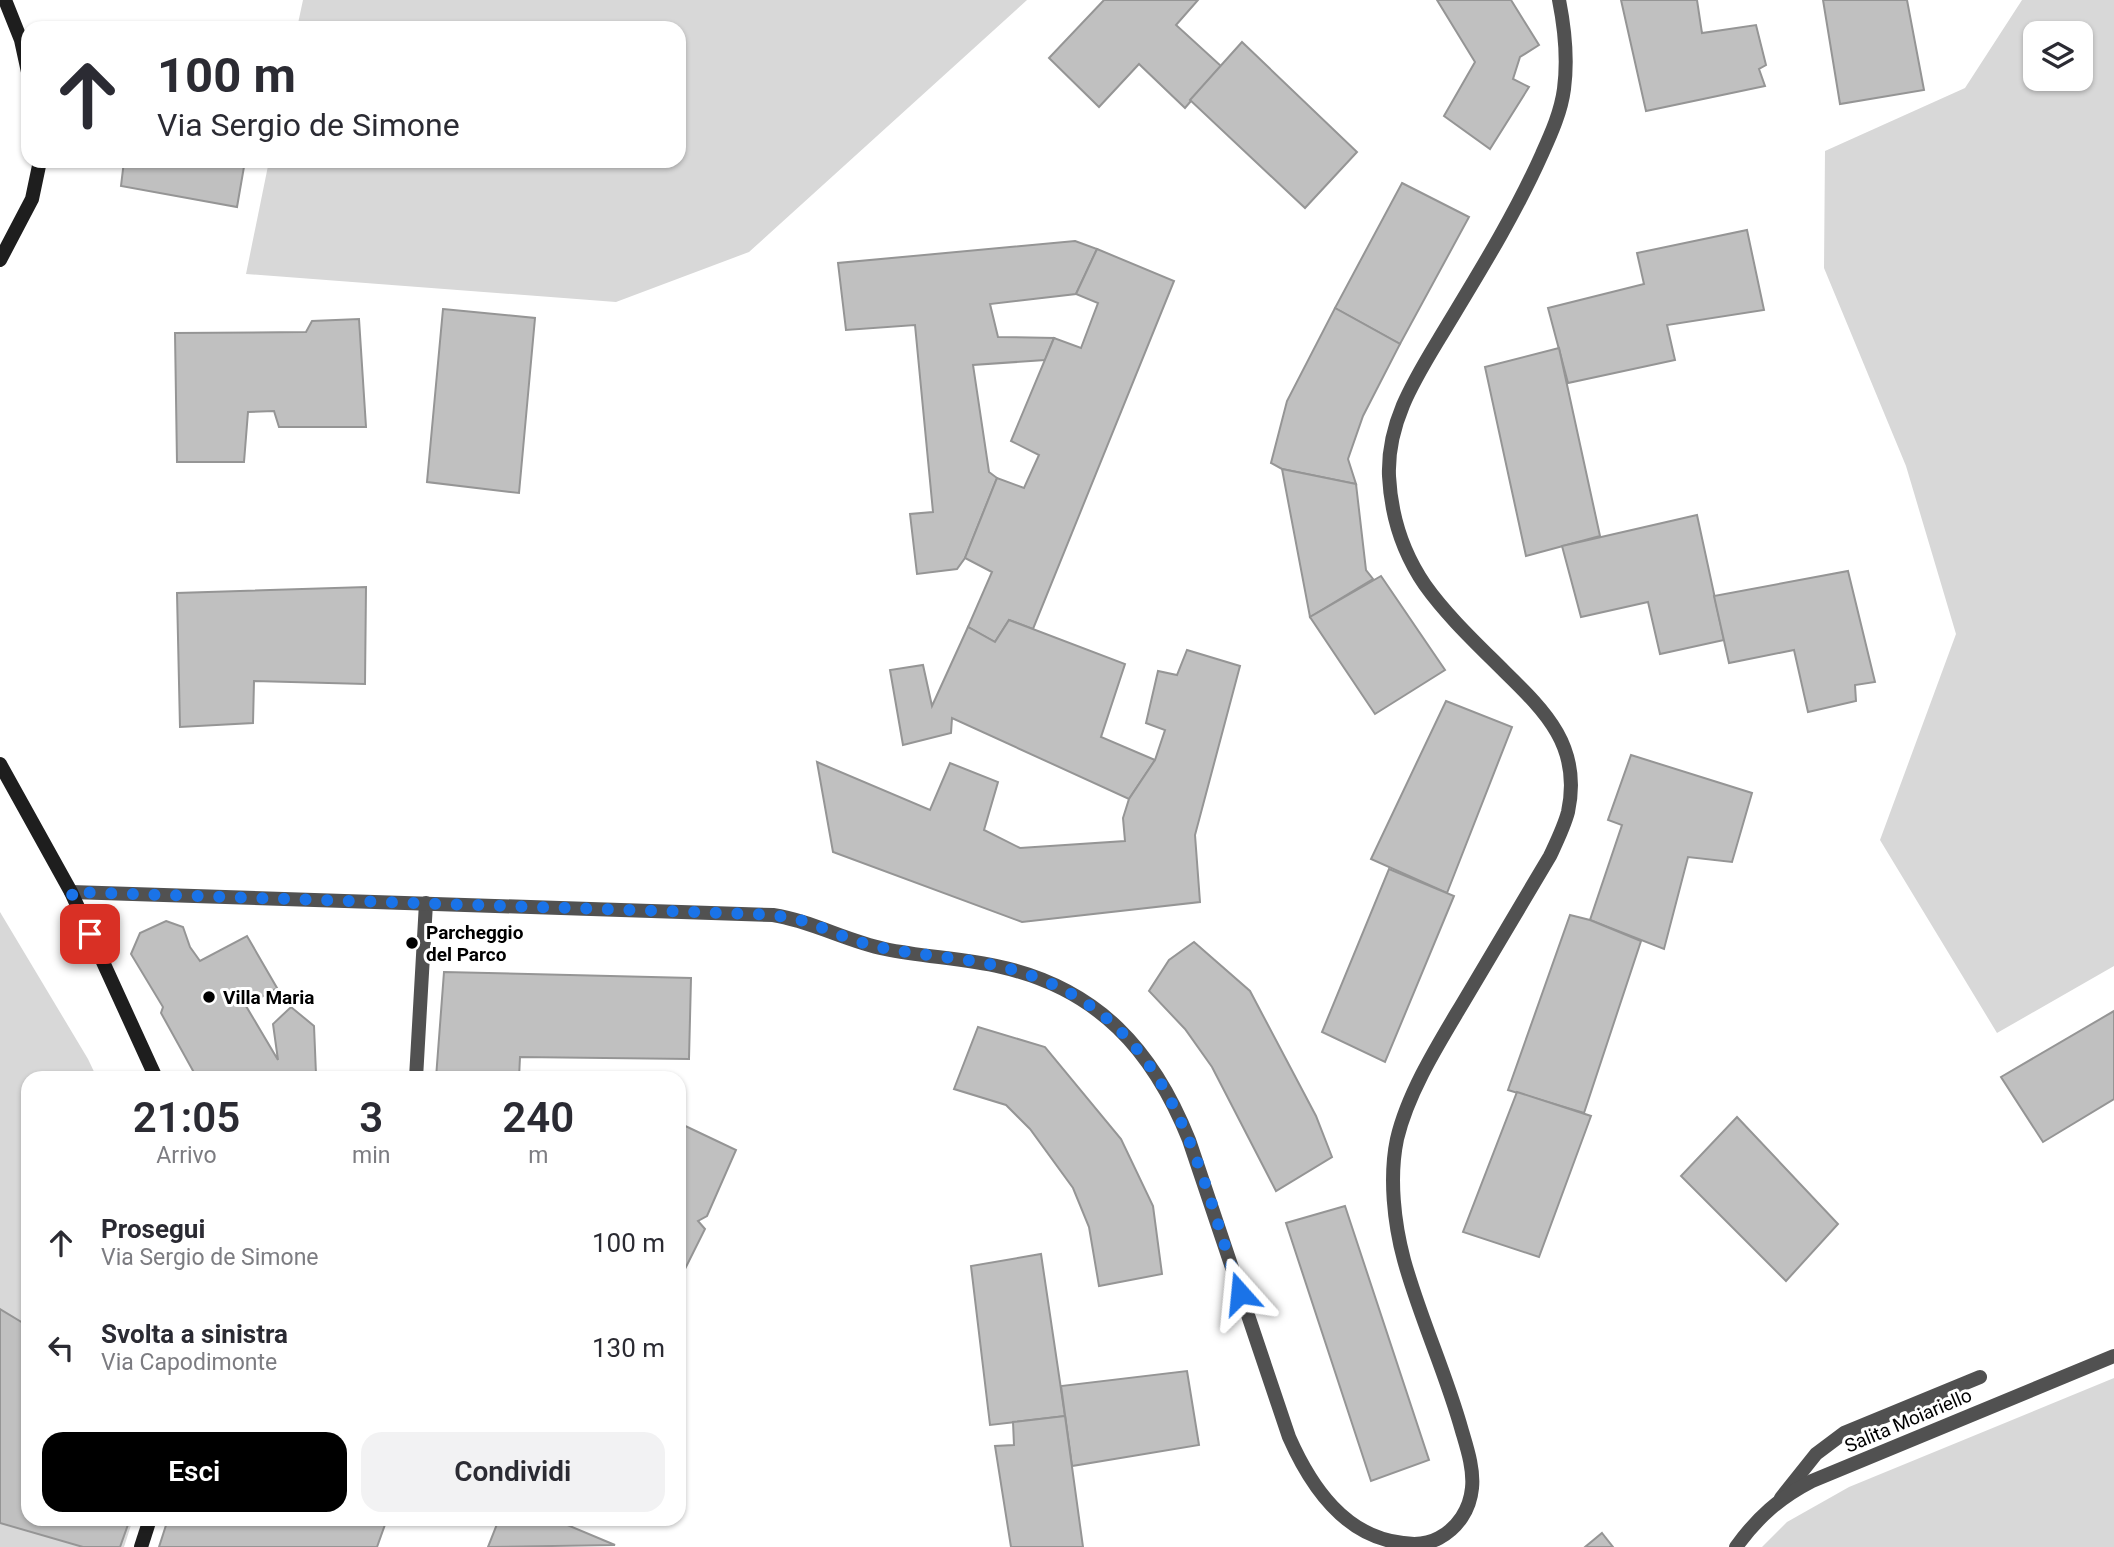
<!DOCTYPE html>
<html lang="it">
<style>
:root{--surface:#fff;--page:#f2f2f3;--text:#2b2b33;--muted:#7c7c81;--accent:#000}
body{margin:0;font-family:Roboto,sans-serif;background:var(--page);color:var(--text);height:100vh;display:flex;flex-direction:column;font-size:26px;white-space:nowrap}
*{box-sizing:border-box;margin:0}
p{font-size:23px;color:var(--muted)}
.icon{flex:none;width:38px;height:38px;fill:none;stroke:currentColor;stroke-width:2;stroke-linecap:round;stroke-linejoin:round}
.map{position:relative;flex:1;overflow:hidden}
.sheet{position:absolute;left:21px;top:1071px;width:665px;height:455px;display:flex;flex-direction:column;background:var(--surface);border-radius:21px;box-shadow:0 2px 5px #0004}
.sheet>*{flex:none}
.banner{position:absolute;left:21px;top:21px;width:665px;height:147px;border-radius:21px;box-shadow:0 2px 5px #0004;background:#fff;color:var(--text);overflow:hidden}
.fabs{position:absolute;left:2023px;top:21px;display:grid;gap:14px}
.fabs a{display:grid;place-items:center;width:70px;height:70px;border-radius:14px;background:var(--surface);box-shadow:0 2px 5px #0004;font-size:35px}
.pin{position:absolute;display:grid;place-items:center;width:60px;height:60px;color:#fff;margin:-30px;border-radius:14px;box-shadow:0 4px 10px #0006}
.me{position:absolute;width:77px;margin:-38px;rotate:342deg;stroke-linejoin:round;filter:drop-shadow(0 0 5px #0008)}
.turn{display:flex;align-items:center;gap:24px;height:147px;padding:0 21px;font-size:32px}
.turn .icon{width:91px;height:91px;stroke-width:2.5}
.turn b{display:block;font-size:49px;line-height:60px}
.eta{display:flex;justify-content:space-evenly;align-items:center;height:119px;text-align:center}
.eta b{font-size:42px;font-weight:600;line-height:49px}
.cta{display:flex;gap:14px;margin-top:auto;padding:14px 21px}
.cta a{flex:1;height:80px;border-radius:21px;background:var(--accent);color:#fff;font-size:28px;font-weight:600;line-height:80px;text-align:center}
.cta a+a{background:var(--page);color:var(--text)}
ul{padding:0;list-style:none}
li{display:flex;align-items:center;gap:21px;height:105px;padding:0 21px}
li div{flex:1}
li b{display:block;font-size:26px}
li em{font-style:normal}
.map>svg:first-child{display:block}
</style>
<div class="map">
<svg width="2114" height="1547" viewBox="0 0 2114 1547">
<rect width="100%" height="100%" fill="#fff"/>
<g fill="#d8d8d8" fill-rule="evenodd">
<polygon points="303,0 1027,0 749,252 616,302 246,274 269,161 679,161 679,28 297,28"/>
<path d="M2022,0h92v966l-117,67 -117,-193 76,-206 -50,-168 -82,-198 1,-117 140,-63zM2081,33v46h-46v-46z"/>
<polygon points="0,912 88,1059 97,1078 28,1078 28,1519 133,1519 124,1547 0,1547"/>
<polygon points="2114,1378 2114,1547 1762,1547 1787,1522 1849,1487"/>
</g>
<g fill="#c0c0c0" stroke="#959595" stroke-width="2">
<polygon points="1104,0 1198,0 1176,25 1221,66 1185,108 1139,64 1099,107 1049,58"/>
<polygon points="1437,0 1511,0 1539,45 1520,57 1513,79 1529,87 1490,149 1444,116 1475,62"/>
<polygon points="1621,0 1697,0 1702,33 1756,25 1766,65 1759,69 1765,86 1646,111"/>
<polygon points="1823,0 1907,0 1924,90 1840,104"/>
<polygon points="1242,42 1357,152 1305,208 1190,100"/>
<polygon points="124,161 245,161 237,207 121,186"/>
<polygon points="1402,183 1469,217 1400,344 1335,308"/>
<polygon points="1747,230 1764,310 1667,325 1675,360 1568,383 1548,308 1644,284 1637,253"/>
<polygon points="1075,241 1097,249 1076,294 990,304 998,337 1054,338 1045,360 973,365 989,472 997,478 965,558 957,569 917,574 910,514 933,512 915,325 846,330 838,263"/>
<polygon points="1097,249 1174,281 1033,629 1009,620 995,642 968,627 992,572 965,558 997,478 1024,488 1039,455 1011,441 1054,338 1081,348 1098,303 1076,294"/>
<polygon points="1335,308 1400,344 1363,416 1348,459 1356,484 1282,469 1271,463 1287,401"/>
<polygon points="443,309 535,318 519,493 427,482"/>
<polygon points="359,319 366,427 279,427 274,411 248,412 244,462 177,462 175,333 306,332 312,321"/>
<polygon points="1559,348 1600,536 1526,556 1485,367"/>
<polygon points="1282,469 1356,484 1366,570 1373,579 1310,617"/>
<polygon points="1697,515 1724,640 1660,654 1648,602 1581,617 1562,546"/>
<polygon points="1848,571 1875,682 1855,685 1856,701 1808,712 1794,650 1729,663 1714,596"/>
<polygon points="1381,576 1445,670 1375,714 1310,617"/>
<polygon points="366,587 365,684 254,681 253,723 180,727 177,593"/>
<polygon points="1009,620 1125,664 1101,737 1155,760 1129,799 952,718 951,733 903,745 890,670 923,665 932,706 968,627 995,642"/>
<polygon points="1187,650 1240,666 1195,835 1200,902 1022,922 833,852 817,762 930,810 950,763 998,782 984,830 1020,848 1125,841 1123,818 1129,799 1155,760 1165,730 1146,723 1158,671 1177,675"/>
<polygon points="1446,701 1512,727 1447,893 1371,859"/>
<polygon points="1631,755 1752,793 1732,862 1688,857 1664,949 1590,920 1622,825 1608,820"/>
<polygon points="1389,869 1454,896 1385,1062 1322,1032"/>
<polygon points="1570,915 1590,920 1641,941 1584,1113 1508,1090"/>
<polygon points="166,921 183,927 190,947 200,961 247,936 277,988 246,1006 278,1060 273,1024 291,1007 314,1026 316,1074 263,1076 263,1078 197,1078 161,1013 163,1007 131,954 140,933"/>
<polygon points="1194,942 1250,991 1316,1116 1332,1157 1276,1191 1212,1067 1185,1029 1149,991 1169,960"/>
<polygon points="444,972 691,978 689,1059 520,1057 519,1078 436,1078"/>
<polygon points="2114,1011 2114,1099 2043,1142 2001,1077"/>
<polygon points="978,1027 1045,1047 1121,1139 1153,1206 1162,1274 1099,1286 1089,1227 1073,1188 1030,1129 1006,1105 954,1089"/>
<polygon points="1517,1092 1591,1116 1539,1257 1463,1232"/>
<polygon points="1737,1117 1838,1224 1786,1281 1681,1176"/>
<polygon points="679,1123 736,1150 707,1216 698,1221 705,1229 679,1281"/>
<polygon points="1345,1206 1429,1460 1371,1481 1286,1223"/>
<polygon points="1041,1254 1065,1416 990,1425 971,1266"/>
<polygon points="0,1309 28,1326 28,1519 130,1519 120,1547 83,1547 0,1523"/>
<polygon points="1187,1371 1199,1445 1072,1466 1061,1386"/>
<polygon points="1065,1416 1083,1547 1011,1547 995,1446 1014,1445 1013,1422"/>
<polygon points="168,1519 387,1519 377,1547 159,1547"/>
<polygon points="499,1519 553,1519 615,1545 488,1547"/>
<polygon points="1602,1533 1613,1547 1585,1547"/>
</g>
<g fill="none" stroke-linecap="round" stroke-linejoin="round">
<g stroke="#515151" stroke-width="14">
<polyline points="416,1078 426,903"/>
<polyline points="1781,1498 1816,1454 1844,1433 1980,1377"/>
</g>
<g stroke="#515151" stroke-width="14">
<path d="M71,892l702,23c39,6 73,26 112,34 38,8 78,9 116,18 97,22 152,83 188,173l100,297c22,50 56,100 114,106 13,2 25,1 36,-5 19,-10 31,-29 33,-50 2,-19 -5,-40 -10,-57 -16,-58 -42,-113 -58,-171 -10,-37 -15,-83 -7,-121 11,-47 42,-96 67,-138 29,-48 57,-97 86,-145 7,-15 14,-29 18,-44 14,-65 -22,-100 -64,-141 -27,-27 -57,-55 -79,-86 -22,-32 -34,-70 -36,-109 -2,-52 24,-94 50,-137 36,-60 74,-120 103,-185 9,-20 19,-42 22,-65 4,-30 1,-59 -5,-89"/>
<path d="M1736,1547c21,-29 43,-49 76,-66l302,-125"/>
</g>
<g stroke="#1e1e1e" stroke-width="14">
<polyline points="5,0 21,40 28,72"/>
<polyline points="0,260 32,199 40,161"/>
<polyline points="0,764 71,892 156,1078"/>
<polyline points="141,1547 150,1519"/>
</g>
</g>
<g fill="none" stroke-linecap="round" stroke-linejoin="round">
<path stroke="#1a73e8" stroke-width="12" stroke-dasharray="0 21.6" d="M90,934l-19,-42 685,22c21,1 43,4 62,12 24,10 46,19 71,23 49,9 99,10 146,28 140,52 163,191 205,316"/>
</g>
<g fill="#000" stroke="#fff" stroke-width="2.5">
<circle cx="412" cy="943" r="7"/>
<circle cx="209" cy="997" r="7"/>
</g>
<g text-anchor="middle" stroke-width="6" stroke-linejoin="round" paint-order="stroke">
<g font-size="19" font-weight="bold" fill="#000" stroke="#fff" text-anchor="start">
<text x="426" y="939">Parcheggio<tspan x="426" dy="22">del Parco</tspan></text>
<text x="223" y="1004">Villa Maria</text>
</g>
<g font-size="19" fill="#000" stroke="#fff">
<text transform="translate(1908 1420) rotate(-23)" y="7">Salita Moiariello</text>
</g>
</g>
</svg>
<div class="fabs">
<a><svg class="icon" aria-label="layers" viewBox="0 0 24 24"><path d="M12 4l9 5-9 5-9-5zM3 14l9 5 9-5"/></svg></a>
</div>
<div class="pin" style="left:90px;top:934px;background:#d93025"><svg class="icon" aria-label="arrive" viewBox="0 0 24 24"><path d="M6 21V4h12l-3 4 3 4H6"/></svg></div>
<svg class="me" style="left:1240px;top:1293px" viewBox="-20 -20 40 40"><path d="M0-17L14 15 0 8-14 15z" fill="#1a73e8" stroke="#fff" stroke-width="4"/></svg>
<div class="banner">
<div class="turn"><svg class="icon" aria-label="ahead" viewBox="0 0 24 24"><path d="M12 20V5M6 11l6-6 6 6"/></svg><div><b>100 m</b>Via Sergio de Simone</div></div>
</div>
<section class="sheet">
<div class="eta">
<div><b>21:05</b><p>Arrivo</p></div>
<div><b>3</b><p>min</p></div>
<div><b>240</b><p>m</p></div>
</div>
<ul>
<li><svg class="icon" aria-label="ahead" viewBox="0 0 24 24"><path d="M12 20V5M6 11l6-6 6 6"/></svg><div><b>Prosegui</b><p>Via Sergio de Simone</p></div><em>100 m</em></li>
<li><svg class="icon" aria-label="left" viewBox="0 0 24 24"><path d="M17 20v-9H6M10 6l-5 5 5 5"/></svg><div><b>Svolta a sinistra</b><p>Via Capodimonte</p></div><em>130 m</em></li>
</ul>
<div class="cta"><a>Esci</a><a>Condividi</a></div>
</section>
</div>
